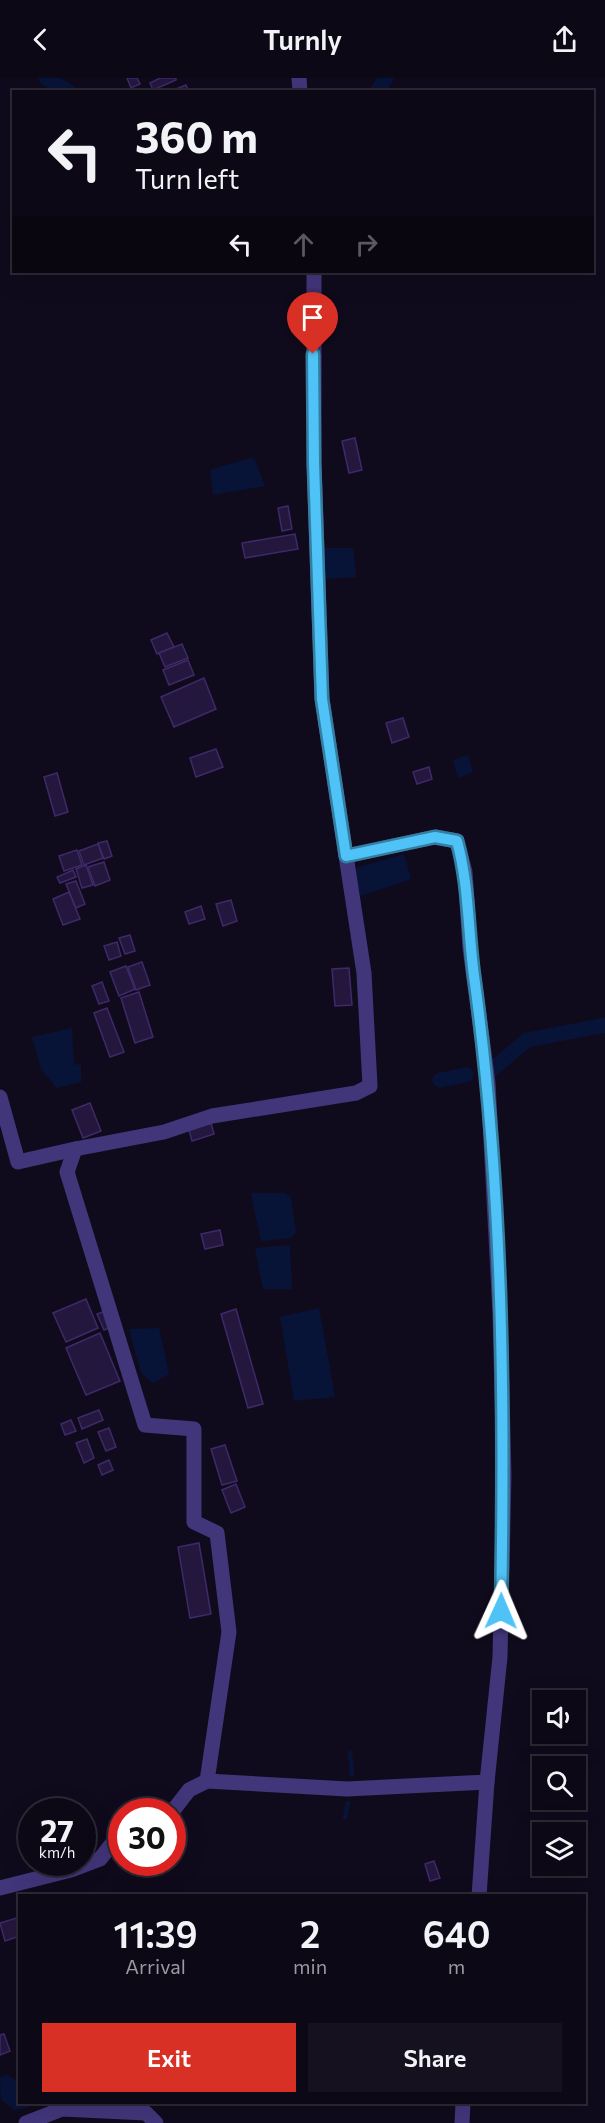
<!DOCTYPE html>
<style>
:root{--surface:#0c0815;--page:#15111e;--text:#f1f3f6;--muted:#9a9aa0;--line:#2c2934;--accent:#d93025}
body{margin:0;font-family:Commissioner,sans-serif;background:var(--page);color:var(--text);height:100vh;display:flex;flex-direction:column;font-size:22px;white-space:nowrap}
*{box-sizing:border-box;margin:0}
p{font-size:20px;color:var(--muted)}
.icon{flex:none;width:33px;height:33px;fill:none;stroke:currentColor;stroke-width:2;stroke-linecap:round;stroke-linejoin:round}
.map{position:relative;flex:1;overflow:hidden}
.side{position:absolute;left:18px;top:1816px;width:568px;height:210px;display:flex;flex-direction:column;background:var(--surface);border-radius:0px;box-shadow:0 6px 24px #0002,0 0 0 2px var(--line)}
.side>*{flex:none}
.guide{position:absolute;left:12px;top:12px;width:582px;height:183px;border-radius:0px;box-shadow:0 6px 24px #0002,0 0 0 2px var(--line);background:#0c0815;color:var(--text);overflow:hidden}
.fabs{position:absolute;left:532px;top:1612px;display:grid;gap:12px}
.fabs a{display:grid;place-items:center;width:54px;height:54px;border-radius:0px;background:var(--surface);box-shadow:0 6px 24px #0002,0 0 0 2px var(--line);font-size:30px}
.speed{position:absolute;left:18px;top:1720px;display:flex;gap:12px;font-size:30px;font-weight:700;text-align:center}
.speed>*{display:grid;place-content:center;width:78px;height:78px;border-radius:50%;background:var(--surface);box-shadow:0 6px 24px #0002,0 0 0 2px var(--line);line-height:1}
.speed small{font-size:15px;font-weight:400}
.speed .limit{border:9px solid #d22;background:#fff;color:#111}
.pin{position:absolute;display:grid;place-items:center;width:51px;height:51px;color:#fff;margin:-62px -26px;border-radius:50% 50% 50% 0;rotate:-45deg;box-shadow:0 0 6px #0007}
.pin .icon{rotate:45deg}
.me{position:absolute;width:66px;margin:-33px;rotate:1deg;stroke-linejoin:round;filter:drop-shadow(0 0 4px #0008)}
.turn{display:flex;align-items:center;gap:21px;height:126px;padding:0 24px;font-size:27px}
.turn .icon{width:78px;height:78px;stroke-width:2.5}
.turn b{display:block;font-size:42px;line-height:51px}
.lanes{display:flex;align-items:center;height:57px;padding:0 24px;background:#0003;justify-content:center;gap:30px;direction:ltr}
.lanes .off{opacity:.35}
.eta{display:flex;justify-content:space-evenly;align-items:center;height:102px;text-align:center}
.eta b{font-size:36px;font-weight:600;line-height:42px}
.button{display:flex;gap:12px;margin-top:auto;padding:12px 24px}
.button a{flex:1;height:69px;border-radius:0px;background:var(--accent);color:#fff;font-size:24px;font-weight:600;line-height:69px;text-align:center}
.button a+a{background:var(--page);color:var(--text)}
header{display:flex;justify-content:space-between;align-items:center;height:78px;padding:0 24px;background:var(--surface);font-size:27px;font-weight:600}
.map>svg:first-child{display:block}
</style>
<header><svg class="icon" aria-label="back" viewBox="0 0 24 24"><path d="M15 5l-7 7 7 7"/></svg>Turnly<svg class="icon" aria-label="share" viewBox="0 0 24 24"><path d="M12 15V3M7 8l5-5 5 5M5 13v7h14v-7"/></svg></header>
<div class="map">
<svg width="605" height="2045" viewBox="0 0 605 2045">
<rect width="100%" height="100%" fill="#100b1c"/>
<g fill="#081338">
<polygon points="254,379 265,408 213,417 210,392"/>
<polygon points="323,470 353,470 356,499 325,501"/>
<polygon points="468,677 473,694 458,700 453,682"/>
<polygon points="404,776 411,801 361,818 352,791"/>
<polygon points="72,950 74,986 81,987 81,1004 57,1010 41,991 32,959"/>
<polygon points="251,1115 285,1115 291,1120 296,1154 291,1160 261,1163"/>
<polygon points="290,1167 292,1211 263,1211 255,1170"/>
<polygon points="319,1230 335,1319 294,1323 280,1239"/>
<polygon points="159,1250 169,1296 153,1305 141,1295 129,1251"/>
<polygon points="7,1997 19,2004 20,2025 31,2025 27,2030 14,2032 1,2021 0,2000"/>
</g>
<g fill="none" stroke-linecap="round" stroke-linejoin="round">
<g stroke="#081338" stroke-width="4.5">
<polyline points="350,1675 352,1696"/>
<polyline points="345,1739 348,1725"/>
</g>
<g stroke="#081338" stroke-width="15">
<polyline points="46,0 69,14"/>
<polyline points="377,14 386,0"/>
<polyline points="489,994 527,962 605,947"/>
<polyline points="440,1002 466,997"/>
</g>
</g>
<g fill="#24173d" stroke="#3e2969" stroke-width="1.5">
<polygon points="127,0 137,0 140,6 131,10"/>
<polygon points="160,0 176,0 176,2 153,12 150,5"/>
<polygon points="186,7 189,14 171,13"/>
<polygon points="355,360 362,392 349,395 342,363"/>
<polygon points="288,428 292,451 282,453 278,430"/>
<polygon points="295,456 298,471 245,480 242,465"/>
<polygon points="167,555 174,569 157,576 151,562"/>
<polygon points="182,566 188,580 165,589 159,575"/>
<polygon points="188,582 194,597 169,607 163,592"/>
<polygon points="204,600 216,631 174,649 161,619"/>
<polygon points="403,640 409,659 392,665 386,645"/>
<polygon points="216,671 223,689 196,699 190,680"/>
<polygon points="429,689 432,701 417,706 413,694"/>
<polygon points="57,695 68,734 55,738 44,699"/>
<polygon points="107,763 112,778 104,781 98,765"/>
<polygon points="98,766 103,780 84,787 79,773"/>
<polygon points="77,772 82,787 64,793 59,778"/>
<polygon points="104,784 110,802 95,808 88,789"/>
<polygon points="86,787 93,807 82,810 76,791"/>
<polygon points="73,792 76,799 60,805 57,799"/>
<polygon points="76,803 85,826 76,830 66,806"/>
<polygon points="69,814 80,841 63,847 53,821"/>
<polygon points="231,822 237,843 223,848 216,826"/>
<polygon points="201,828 205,841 189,846 185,834"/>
<polygon points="130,857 135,873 125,876 119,860"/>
<polygon points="117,864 121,878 109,882 104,868"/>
<polygon points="142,884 150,907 136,912 128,889"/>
<polygon points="126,888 135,911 119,918 110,894"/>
<polygon points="349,890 352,927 335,928 332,891"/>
<polygon points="102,904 109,923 99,926 92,908"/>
<polygon points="139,914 153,959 135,965 121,920"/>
<polygon points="107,930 124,974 110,979 94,935"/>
<polygon points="90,1025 101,1053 83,1060 72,1032"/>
<polygon points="211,1045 214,1056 192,1063 189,1052"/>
<polygon points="220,1152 223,1167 205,1171 201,1156"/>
<polygon points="86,1221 98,1250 66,1264 53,1235"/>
<polygon points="236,1231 263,1326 248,1330 221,1236"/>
<polygon points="106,1233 112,1249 104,1252 97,1236"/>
<polygon points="100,1255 120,1303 86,1317 66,1270"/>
<polygon points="99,1332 103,1342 82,1351 78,1340"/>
<polygon points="71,1342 76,1353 65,1357 61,1346"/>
<polygon points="109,1350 116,1369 106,1373 98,1354"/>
<polygon points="87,1361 94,1380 84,1385 76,1365"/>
<polygon points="225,1367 237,1403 222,1407 211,1371"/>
<polygon points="109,1382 113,1392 102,1397 98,1387"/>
<polygon points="236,1406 245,1429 231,1435 222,1412"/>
<polygon points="199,1465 211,1536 190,1540 178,1469"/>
<polygon points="434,1783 440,1800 430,1803 425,1786"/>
<polygon points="20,1839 20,1858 5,1863 0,1845"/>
<polygon points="4,1956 10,1973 0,1977 0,1957"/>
</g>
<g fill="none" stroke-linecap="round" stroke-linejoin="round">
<g stroke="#42367b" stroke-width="15">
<polyline points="299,0 300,14"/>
<polyline points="0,1019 18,1084 75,1071"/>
<polyline points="207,1703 229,1554 217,1455 194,1444 194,1351 145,1347 67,1094 75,1071 164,1054 212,1038 356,1015 370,1008 364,895 322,621 314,386 314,194"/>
<polyline points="172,1734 189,1712 207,1703 347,1711 487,1704 500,1579 504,1397 500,1236 488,1005 470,870 465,794 457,763 435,759 346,778"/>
<polyline points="0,1810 71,1792 100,1781 122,1753"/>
<polyline points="479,1818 487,1704"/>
<polyline points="26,2045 62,2031 146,2035 156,2045"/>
<polyline points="462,2045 463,2025"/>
</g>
</g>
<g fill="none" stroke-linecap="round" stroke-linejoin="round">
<g stroke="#337fa1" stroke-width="15">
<path id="route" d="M313,276l1,110 8,235 24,157 89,-19 22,4c12,44 11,90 17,135 29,210 31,424 27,635"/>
</g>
<use href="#route" stroke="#4fc3f7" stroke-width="10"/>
</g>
</svg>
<div class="fabs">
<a><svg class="icon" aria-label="sound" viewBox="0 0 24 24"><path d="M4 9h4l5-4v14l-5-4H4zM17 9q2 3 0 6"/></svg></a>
<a><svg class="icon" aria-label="search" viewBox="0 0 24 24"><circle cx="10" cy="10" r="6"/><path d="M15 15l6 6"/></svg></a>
<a><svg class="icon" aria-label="layers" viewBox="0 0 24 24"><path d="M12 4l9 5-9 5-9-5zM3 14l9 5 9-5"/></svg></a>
</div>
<div class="speed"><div>27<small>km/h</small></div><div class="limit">30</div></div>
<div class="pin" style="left:313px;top:276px;background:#d93025"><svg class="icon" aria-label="arrive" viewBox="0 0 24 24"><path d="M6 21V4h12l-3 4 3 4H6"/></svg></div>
<svg class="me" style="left:501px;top:1533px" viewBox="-20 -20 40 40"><path d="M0-17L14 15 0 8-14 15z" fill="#4fc3f7" stroke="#fff" stroke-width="4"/></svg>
<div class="guide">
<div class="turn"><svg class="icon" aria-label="left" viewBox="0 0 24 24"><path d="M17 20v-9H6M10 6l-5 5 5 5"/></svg><div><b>360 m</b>Turn left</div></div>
<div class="lanes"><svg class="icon" aria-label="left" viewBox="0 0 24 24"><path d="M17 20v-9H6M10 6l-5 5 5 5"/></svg><svg class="icon off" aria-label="ahead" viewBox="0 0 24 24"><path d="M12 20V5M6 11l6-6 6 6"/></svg><svg class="icon off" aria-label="right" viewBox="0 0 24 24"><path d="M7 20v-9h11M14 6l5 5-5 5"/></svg></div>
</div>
<section class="side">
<div class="eta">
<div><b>11:39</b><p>Arrival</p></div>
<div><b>2</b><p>min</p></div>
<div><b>640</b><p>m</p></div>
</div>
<div class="button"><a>Exit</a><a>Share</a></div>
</section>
</div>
